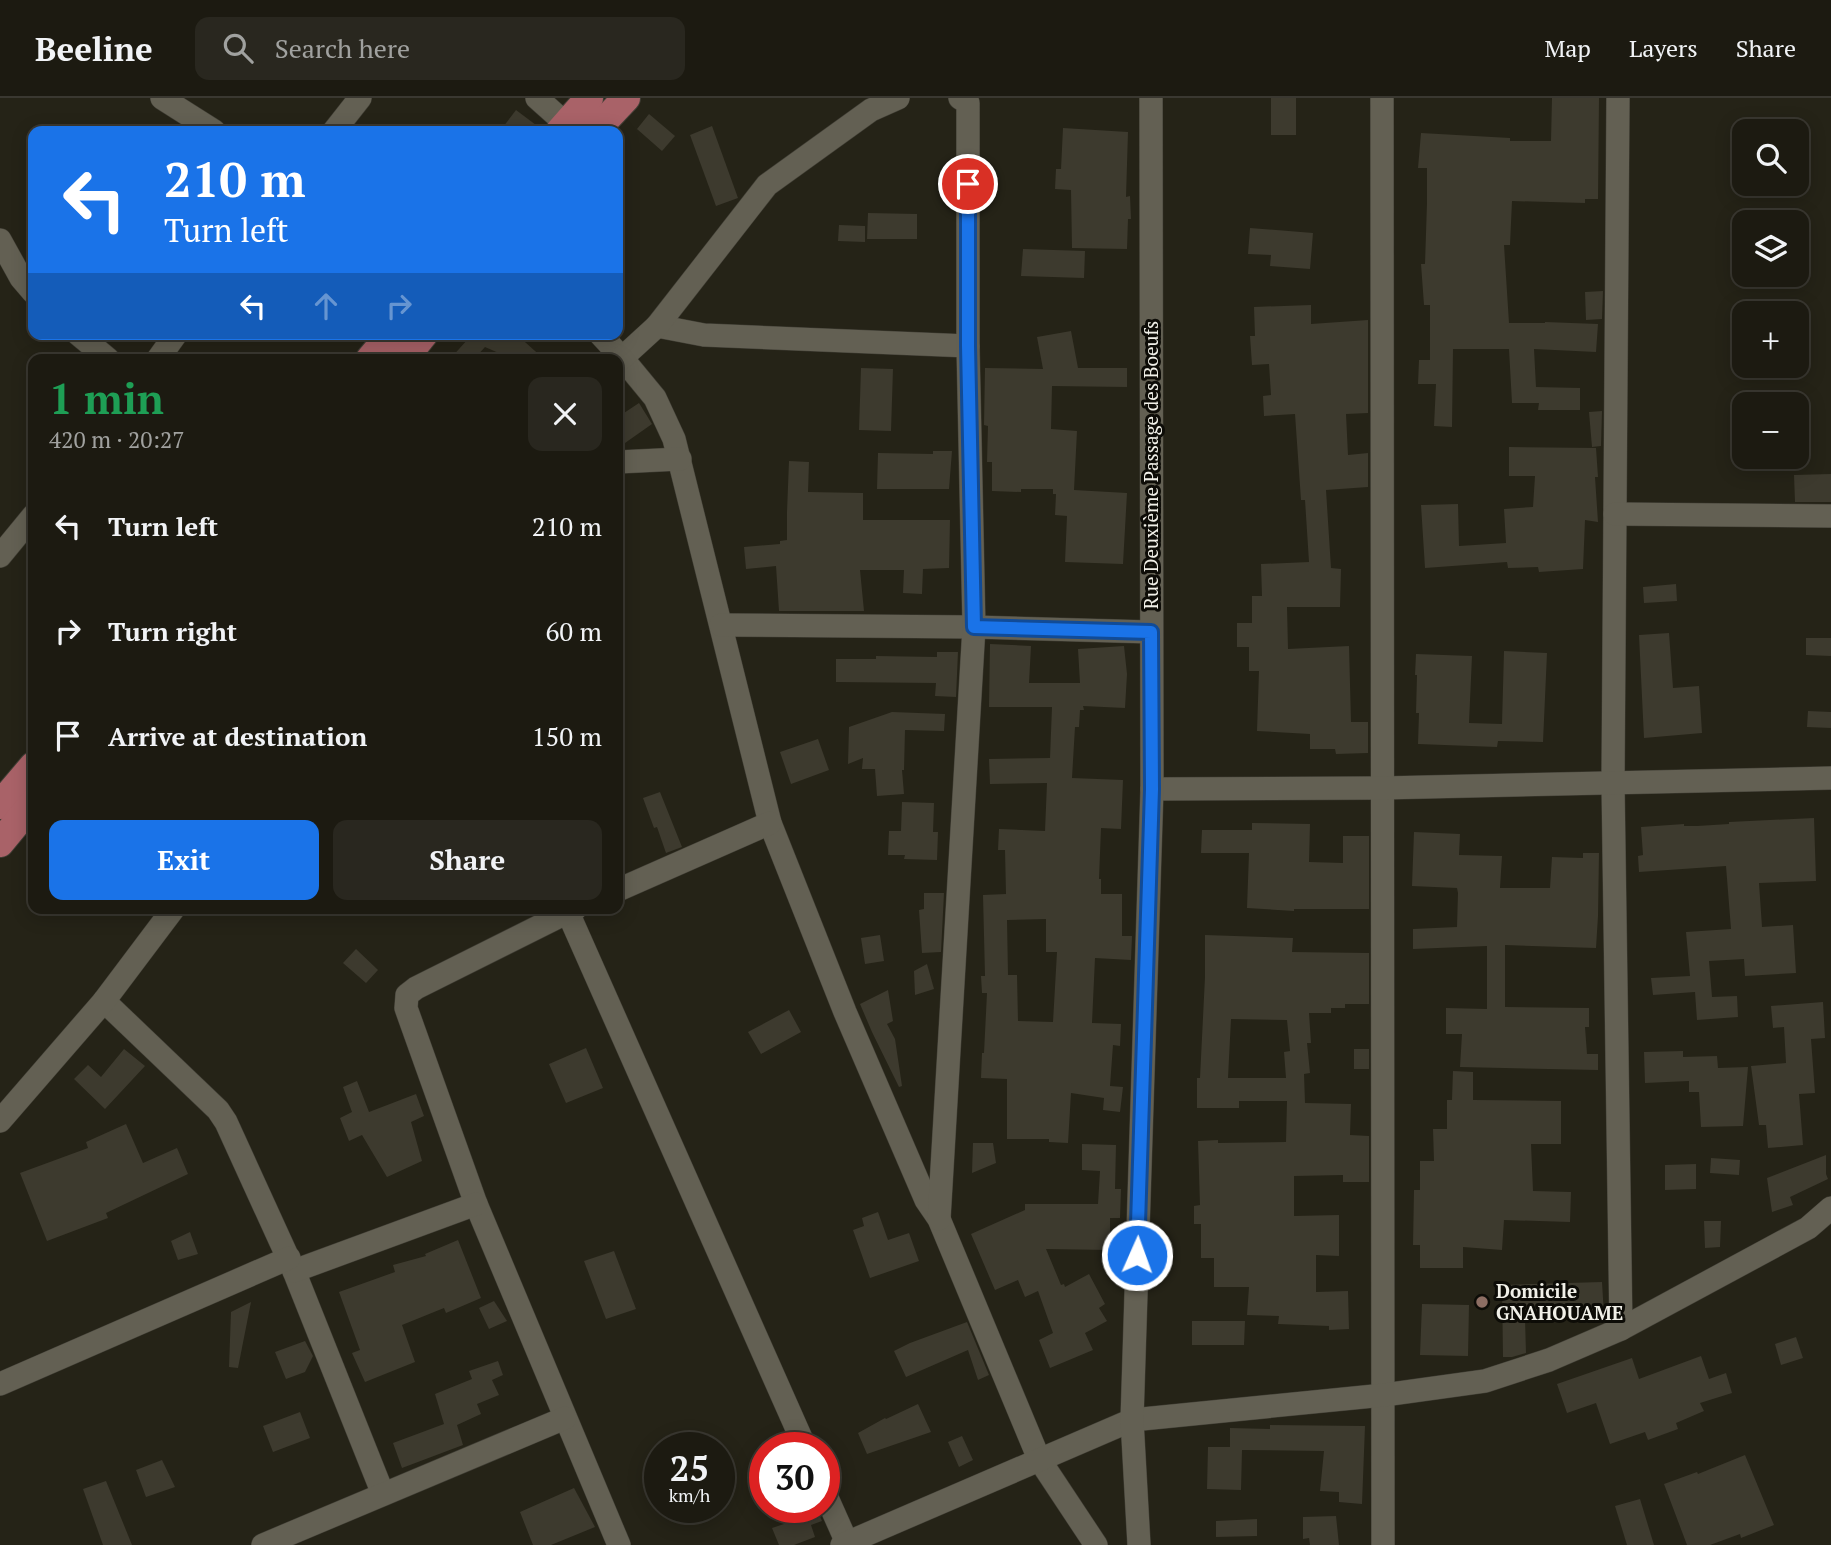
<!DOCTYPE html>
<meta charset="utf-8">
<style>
:root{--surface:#1c1a11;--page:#29271f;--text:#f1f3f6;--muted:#a0a19f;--line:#3a3831;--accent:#1a73e8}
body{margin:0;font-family:"PT Serif",serif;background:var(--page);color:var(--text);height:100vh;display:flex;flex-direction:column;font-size:26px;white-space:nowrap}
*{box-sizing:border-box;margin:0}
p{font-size:23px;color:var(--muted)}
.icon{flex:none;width:38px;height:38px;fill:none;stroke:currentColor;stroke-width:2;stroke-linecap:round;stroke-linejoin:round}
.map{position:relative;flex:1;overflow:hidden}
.side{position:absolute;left:28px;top:256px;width:595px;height:560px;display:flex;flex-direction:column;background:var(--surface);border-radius:14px;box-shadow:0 4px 18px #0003,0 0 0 2px var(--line)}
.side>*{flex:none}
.top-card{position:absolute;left:28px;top:28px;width:595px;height:214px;border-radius:14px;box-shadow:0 4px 18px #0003,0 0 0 2px var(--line);background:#1a73e8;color:#fff;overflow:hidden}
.controls{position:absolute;left:1732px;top:21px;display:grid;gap:14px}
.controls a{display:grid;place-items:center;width:77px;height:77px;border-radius:14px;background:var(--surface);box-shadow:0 4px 18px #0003,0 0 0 2px var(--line);font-size:35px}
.speed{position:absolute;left:644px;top:1334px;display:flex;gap:14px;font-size:35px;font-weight:700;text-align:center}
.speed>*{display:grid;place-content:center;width:91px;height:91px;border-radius:50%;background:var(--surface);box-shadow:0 4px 18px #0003,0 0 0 2px var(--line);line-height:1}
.speed small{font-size:18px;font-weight:400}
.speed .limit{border:10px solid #d22;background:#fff;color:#111}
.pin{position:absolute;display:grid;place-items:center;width:60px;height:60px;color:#fff;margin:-30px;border:4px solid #fff;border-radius:50%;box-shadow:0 2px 7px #0007}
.me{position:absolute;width:77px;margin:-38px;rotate:2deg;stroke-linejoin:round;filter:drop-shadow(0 0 5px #0008)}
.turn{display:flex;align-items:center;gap:24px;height:147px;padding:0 21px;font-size:32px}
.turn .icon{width:91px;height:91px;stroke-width:2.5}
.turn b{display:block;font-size:49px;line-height:60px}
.lanes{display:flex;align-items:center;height:66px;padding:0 21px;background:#0003;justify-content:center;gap:35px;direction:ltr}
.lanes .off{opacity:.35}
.round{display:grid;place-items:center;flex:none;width:74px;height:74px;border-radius:14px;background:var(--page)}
.head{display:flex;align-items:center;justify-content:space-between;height:119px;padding:0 21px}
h1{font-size:42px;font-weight:700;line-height:52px;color:#1e9e55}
.cta{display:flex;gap:14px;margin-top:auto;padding:14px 21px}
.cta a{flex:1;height:80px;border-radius:14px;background:var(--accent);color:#fff;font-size:28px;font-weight:700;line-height:80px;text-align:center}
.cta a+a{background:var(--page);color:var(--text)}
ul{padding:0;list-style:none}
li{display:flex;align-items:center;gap:21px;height:105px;padding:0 21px}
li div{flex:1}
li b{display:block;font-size:26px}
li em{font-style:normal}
header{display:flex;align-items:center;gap:42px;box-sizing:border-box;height:98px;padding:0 35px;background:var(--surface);border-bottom:2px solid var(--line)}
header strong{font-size:33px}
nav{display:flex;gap:38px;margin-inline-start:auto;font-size:24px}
.search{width:490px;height:63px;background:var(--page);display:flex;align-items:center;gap:18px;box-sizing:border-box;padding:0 24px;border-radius:14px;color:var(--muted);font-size:26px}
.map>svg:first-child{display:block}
</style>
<header>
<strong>Beeline</strong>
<div class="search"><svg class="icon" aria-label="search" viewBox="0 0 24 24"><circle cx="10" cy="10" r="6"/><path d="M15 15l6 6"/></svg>Search here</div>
<nav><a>Map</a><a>Layers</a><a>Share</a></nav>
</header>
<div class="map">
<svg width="1831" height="1447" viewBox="0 0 1831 1447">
<rect width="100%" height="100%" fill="#252317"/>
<g fill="#3d3a2e" fill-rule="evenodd">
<rect x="1271" y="0" width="25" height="37"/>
<polygon points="1552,0 1599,0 1598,101 1585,101 1585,105 1512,103 1510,147 1504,147 1509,225 1545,225 1545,224 1598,226 1596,254 1534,251 1536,289 1580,290 1580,312 1538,312 1539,305 1512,305 1509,251 1453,251 1452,329 1434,328 1436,286 1418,286 1419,262 1430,262 1430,207 1424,207 1421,166 1425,166 1427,105 1427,70 1418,70 1421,35 1510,40 1510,43 1551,43"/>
<polygon points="516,12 544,33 500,33"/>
<polygon points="649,16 675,38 662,53 637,31"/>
<polygon points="712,28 738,100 716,108 690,37"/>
<polygon points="1063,30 1128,34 1126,99 1130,98 1131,121 1128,121 1127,151 1072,150 1071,92 1055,91 1056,71 1061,71"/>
<polygon points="868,115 917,116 917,141 867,141"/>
<polygon points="839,127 865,128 865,144 838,143"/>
<polygon points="1250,130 1313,135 1310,171 1270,168 1271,157 1248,156"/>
<polygon points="1023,151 1085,153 1084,180 1021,178"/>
<polygon points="1603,193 1602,221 1586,222 1585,194"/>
<polygon points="1311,207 1311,226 1368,222 1368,315 1346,316 1348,357 1368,355 1368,389 1326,392 1331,470 1341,471 1340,509 1287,509 1288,551 1349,548 1351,624 1368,624 1368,655 1336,656 1335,651 1310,651 1310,636 1257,633 1259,573 1249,573 1249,549 1237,549 1237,525 1252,525 1252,498 1262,498 1261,466 1309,464 1305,402 1301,402 1295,316 1264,318 1263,298 1271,297 1269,266 1252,267 1250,238 1255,238 1254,209"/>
<polygon points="1071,233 1078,270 1127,270 1127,289 1052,288 1051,331 1077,333 1074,392 1127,395 1123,466 1065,464 1067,418 1055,417 1056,396 1053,396 1053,391 1021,391 1021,394 992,393 992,364 987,364 988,328 984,327 985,270 1043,271 1037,239"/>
<polygon points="456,236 516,236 544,261 507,261 501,256 485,249 474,261 450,261 468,241"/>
<polygon points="861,270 893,271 891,333 859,332"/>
<polygon points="639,305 652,326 625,345 618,335 618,319"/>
<polygon points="1602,313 1601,348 1592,349 1589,314"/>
<polygon points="1509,349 1596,350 1598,379 1595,379 1598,424 1585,422 1583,471 1539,474 1538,469 1508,470 1507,464 1425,470 1421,407 1458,406 1459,448 1506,445 1504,411 1533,409 1535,378 1509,378"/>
<polygon points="933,353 952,353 949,391 877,391 878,355 933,356"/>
<polygon points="789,363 809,364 808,394 863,395 863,422 950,422 949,470 923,471 922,496 903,495 904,472 860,472 864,513 779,513 776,468 746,471 744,449 780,446 780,443 787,442 787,414"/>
<polygon points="1831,376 1831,404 1795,404 1794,377"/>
<polygon points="1676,486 1677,503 1644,505 1643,489"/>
<polygon points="1669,535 1673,590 1699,588 1702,635 1644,640 1639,537"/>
<polygon points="1806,540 1831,540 1831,558 1806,557"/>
<path d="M990,546l41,2 -2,37h51l-2,-34 46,-3 3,28 -2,34 -42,-2 1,4h-4l-1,17h-4l-3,51 51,2 -2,49 -20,-1 -2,51h2v15h21v42h10l-1,24 -36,-2 -3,65 29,1 -1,22 -7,-1 -3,41 13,1 -3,25 -17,-2 1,-12 -33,-5 -3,50 -19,-1v-3h-42v-60l-26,-1 1,-25h2l3,-60h-5l-1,-17h4l-2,-81 23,-1 -1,-44h-7l1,-21 46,2 2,-48 -57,1 -1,-25 61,-1 2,-51h-63zM1046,821v33h11l-4,70 -35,-1 -1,-46h-9l-1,-55z"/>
<polygon points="1504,553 1547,555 1543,644 1498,643 1497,649 1418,646 1419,615 1416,615 1417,577 1415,577 1416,556 1472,558 1469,625 1502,626"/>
<polygon points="937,554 958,554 956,599 935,598 936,585 836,584 836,561 876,561 876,558 937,559"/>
<polygon points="1808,613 1831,614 1831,630 1807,629"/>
<polygon points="892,614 945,616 944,633 905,632 904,672 902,672 904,696 877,698 875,671 862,671 863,660 848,666 849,629"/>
<polygon points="818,641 829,672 791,686 780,654"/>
<polygon points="660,694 682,749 666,755 657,729 654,730 643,700"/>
<polygon points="902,704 934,705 933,734 938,734 937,762 904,761 905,757 888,757 889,733 901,733"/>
<polygon points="1814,720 1816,783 1759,785 1762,829 1793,827 1796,875 1745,878 1744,861 1709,863 1712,899 1737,898 1738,919 1697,922 1695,894 1653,897 1651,880 1690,878 1686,834 1731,831 1726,768 1639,774 1638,758 1643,757 1641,729 1684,726 1684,728 1697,728 1729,726 1729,724"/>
<polygon points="1252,725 1310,726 1309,764 1343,765 1343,738 1369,738 1369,811 1294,811 1294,813 1247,810 1249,755 1201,755 1202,732 1252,732"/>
<polygon points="1414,734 1460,736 1459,757 1502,758 1500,790 1550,790 1552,759 1583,760 1583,755 1599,755 1598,818 1596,850 1505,847 1505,909 1589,910 1589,929 1585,929 1587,956 1598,956 1598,972 1460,969 1462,936 1446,936 1446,910 1487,911 1487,848 1413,851 1413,831 1457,829 1458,795 1457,790 1412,788"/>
<polygon points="924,795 944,795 941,854 922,855 919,812 924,811"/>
<polygon points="880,837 884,863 865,866 861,840"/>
<path d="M1205,837l88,3 -1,14 77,1v51h-24v4h-14v5h-22l2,30h-4l3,30 -6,1 1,29 46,1 -1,31 19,1v46h-26v-7l-49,1v40l45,-1v41l-23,-1v37l32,-1 1,38 -20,1v-4l-51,-2 1,-8 -32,-1 2,-28h-35v-29h-13v-34h-7v-18l6,-1 -2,-64 20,-1v3l68,-1 1,-41h-48v7h-42v-30h3l5,-101zM1231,921l56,1 3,31 -6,1 2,26h-58z"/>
<polygon points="356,851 378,872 366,885 343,865"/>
<polygon points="927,866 934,891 915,897 914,873"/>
<polygon points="888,892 893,923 887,926 895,941 902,988 899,989 872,934 860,906"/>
<polygon points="1823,904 1825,940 1811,941 1815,995 1799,996 1803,1047 1768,1050 1766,1027 1759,1027 1751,968 1786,965 1784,929 1773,930 1771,908"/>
<polygon points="789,912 801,934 761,956 748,934"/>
<polygon points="586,950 603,990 566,1005 549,966"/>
<polygon points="124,951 145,968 105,1011 74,981 88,967 101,979"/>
<rect x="1354" y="951" width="15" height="20"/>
<polygon points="1683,953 1683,959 1717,958 1718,970 1748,969 1743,1028 1701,1029 1699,994 1689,994 1689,983 1645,985 1644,954"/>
<polygon points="1453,973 1473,974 1473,1002 1561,1003 1561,1046 1531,1046 1533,1093 1571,1094 1570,1124 1504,1122 1502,1152 1463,1149 1463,1170 1420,1170 1420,1147 1413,1147 1414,1092 1420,1092 1420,1063 1434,1063 1433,1031 1447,1031 1447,1002 1452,1002"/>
<polygon points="357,983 369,1014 416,996 424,1018 411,1024 422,1063 387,1079 362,1037 349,1043 340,1020 352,1014 343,989"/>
<polygon points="126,1026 143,1065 177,1050 188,1076 106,1115 108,1120 47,1143 20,1075 88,1050 86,1044"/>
<polygon points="973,1045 993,1045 996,1065 972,1075"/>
<polygon points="1082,1046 1116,1047 1115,1091 1121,1091 1120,1120 1110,1120 1110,1152 1046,1151 1061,1187 1064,1186 1065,1189 1089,1176 1105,1206 1099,1210 1107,1223 1085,1235 1093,1252 1050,1270 1039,1242 1053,1235 1038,1193 1025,1199 1018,1182 995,1192 971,1136 1025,1112 1025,1106 1098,1106 1100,1073 1082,1072"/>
<polygon points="1826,1057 1826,1076 1828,1081 1790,1099 1793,1107 1772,1114 1767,1080"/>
<polygon points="1711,1060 1740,1062 1739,1077 1710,1075"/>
<polygon points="1696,1066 1696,1091 1665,1092 1665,1067"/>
<polygon points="878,1114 888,1142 909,1135 919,1163 870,1180 853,1132 864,1128 862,1120"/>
<polygon points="1704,1123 1721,1123 1720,1149 1705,1150"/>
<polygon points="190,1134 198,1156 178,1162 171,1143"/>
<polygon points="458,1142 481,1200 446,1215 444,1210 402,1227 415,1264 365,1284 352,1255 360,1252 339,1194 395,1174 393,1167 426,1158 425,1156"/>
<polygon points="614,1153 636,1211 606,1221 584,1163"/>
<polygon points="1602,1184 1604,1217 1525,1221 1526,1255 1512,1259 1503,1259 1502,1187"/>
<polygon points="494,1203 507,1223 489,1231 479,1210"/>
<polygon points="251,1204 238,1270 229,1269 231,1214"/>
<polygon points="1422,1206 1469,1207 1468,1258 1420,1257"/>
<polygon points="1192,1223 1245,1223 1244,1247 1192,1247"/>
<polygon points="967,1224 989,1277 978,1282 968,1252 906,1279 894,1253 910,1245"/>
<polygon points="1796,1239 1803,1260 1781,1267 1775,1246"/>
<polygon points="305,1243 313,1258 305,1274 286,1281 275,1254"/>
<polygon points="1701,1258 1709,1281 1726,1275 1732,1295 1700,1305 1704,1313 1676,1325 1678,1331 1648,1342 1645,1334 1610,1346 1596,1305 1567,1315 1557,1286 1632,1260 1639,1281"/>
<polygon points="498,1263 503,1277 492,1282 499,1297 477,1306 481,1316 457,1327 463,1347 402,1370 393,1345 444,1326 435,1296 472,1281 469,1273"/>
<polygon points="918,1306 931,1334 867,1356 858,1335 885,1320 886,1321"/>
<polygon points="300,1314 310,1340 273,1354 263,1328"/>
<polygon points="1270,1327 1365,1328 1362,1406 1339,1404 1339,1394 1320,1393 1324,1353 1242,1352 1241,1392 1207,1391 1208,1349 1230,1349 1230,1330 1270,1331"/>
<polygon points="962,1338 973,1362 959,1369 948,1344"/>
<polygon points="1745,1357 1774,1427 1741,1440 1740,1436 1710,1447 1687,1447 1664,1386 1697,1374 1698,1376"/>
<polygon points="162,1362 175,1389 146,1399 136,1372"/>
<polygon points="106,1383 132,1447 103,1447 83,1391"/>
<polygon points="574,1390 595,1429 551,1447 533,1447 520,1414"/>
<polygon points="1640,1401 1654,1447 1627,1447 1615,1408"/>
<polygon points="777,1409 816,1409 822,1423 811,1427 815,1439 794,1447 779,1447 772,1430 784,1426"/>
<polygon points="1336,1418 1339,1447 1310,1447 1309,1440 1303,1441 1303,1419"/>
<polygon points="1257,1421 1257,1438 1216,1439 1216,1423"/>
</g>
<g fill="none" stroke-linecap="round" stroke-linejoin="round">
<g stroke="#403e35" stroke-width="24">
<g id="minor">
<polyline points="162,0 214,33"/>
<polyline points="537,0 574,33"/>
<polyline points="1382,0 1383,1447"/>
<polyline points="1618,0 1613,685 1621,1231"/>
<polyline points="334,33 360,0"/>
<polyline points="0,142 21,180 33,194"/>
<polyline points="657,228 704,237 968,248"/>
<polyline points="78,236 108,261"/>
<polyline points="600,236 622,260 655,300 674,341 770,725 845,914 926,1102 939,1121 1039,1361 1096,1447"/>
<polyline points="622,260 657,228 767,87 871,12 898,0"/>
<polyline points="158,261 176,236"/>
<polyline points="618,364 680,361"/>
<polyline points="1615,416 1831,418"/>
<polyline points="0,458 33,418"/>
<polyline points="721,527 974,529 1151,534"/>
<polyline points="1152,691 1382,690 1831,680"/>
<polyline points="618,792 770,725"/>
<polyline points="566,810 805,1349"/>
<polyline points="576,810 416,890 407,897 406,910 476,1106 619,1447"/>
<polyline points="104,903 218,1012 226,1024 294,1173 383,1396"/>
<polyline points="0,1023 104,903 174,810"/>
<polyline points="939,1121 974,529 968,248 968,5 960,0"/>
<polyline points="294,1173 476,1106"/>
<polyline points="0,1286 289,1160"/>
<polyline points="824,1393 848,1447"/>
<polyline points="263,1447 565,1320"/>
<polyline points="842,1447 1132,1322 1384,1297 1485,1283 1549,1262 1621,1231 1808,1130 1831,1110"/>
<polyline points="1139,1447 1132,1322 1152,691 1151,0"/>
</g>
</g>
<g stroke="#403e35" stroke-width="30">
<g id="major">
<polyline points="560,33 589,0"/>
<polyline points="595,33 626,0"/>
<polyline points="370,261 391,236"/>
<polyline points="404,261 424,236"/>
<polyline points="0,707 33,668"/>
<polyline points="0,745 33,705"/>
</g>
</g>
<use href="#minor" stroke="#636053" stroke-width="23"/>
<use href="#major" stroke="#a96268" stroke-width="28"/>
</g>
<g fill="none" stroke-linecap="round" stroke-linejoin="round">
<g stroke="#114b97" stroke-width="18">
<polyline id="route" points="968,86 968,248 974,529 1151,534 1152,691 1137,1157"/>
</g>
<use href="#route" stroke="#1a73e8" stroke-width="12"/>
</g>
<circle fill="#8d6e63" stroke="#0d0c07" stroke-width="2.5" cx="1482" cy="1204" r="7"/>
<g text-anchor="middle" stroke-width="6" stroke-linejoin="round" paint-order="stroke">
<g font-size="19" fill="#f1f0e8" stroke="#0d0c07">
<text transform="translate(1151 367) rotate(-90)" y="7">Rue Deuxième Passage des Boeufs</text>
</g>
<g font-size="19" font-weight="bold" fill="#f1f0e8" stroke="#0d0c07" text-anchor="start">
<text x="1496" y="1200">Domicile<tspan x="1496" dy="22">GNAHOUAME</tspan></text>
</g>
</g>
</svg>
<div class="controls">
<a><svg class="icon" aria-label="search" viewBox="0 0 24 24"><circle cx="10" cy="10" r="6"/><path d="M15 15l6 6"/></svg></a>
<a><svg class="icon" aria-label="layers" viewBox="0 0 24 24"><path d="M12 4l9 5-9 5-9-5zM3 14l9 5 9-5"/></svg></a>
<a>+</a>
<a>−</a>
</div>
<div class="speed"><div>25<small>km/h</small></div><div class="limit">30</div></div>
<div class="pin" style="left:968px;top:86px;background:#d93025"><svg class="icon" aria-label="arrive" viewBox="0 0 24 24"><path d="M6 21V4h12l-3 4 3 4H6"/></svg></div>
<svg class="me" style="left:1137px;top:1157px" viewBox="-20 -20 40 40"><circle r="17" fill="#1a73e8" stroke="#fff" stroke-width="3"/><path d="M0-11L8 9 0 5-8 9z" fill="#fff"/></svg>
<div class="top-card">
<div class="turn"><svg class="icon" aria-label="left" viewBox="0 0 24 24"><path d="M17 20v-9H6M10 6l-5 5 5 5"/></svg><div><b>210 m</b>Turn left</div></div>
<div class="lanes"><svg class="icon" aria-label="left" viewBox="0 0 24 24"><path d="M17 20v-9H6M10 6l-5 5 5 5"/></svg><svg class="icon off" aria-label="ahead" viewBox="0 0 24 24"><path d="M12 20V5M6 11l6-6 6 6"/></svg><svg class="icon off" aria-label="right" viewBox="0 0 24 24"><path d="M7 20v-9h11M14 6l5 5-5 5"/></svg></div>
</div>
<section class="side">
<div class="head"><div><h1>1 min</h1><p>420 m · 20:27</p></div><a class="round"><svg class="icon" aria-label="close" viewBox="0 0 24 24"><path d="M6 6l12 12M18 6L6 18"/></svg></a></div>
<ul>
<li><svg class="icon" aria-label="left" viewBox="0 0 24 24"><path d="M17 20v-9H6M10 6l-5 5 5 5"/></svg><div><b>Turn left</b></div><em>210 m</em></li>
<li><svg class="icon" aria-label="right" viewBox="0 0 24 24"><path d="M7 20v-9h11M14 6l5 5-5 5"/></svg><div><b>Turn right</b></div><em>60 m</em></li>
<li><svg class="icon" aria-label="arrive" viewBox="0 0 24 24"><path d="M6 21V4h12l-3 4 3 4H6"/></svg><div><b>Arrive at destination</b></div><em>150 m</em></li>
</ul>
<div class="cta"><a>Exit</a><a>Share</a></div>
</section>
</div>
